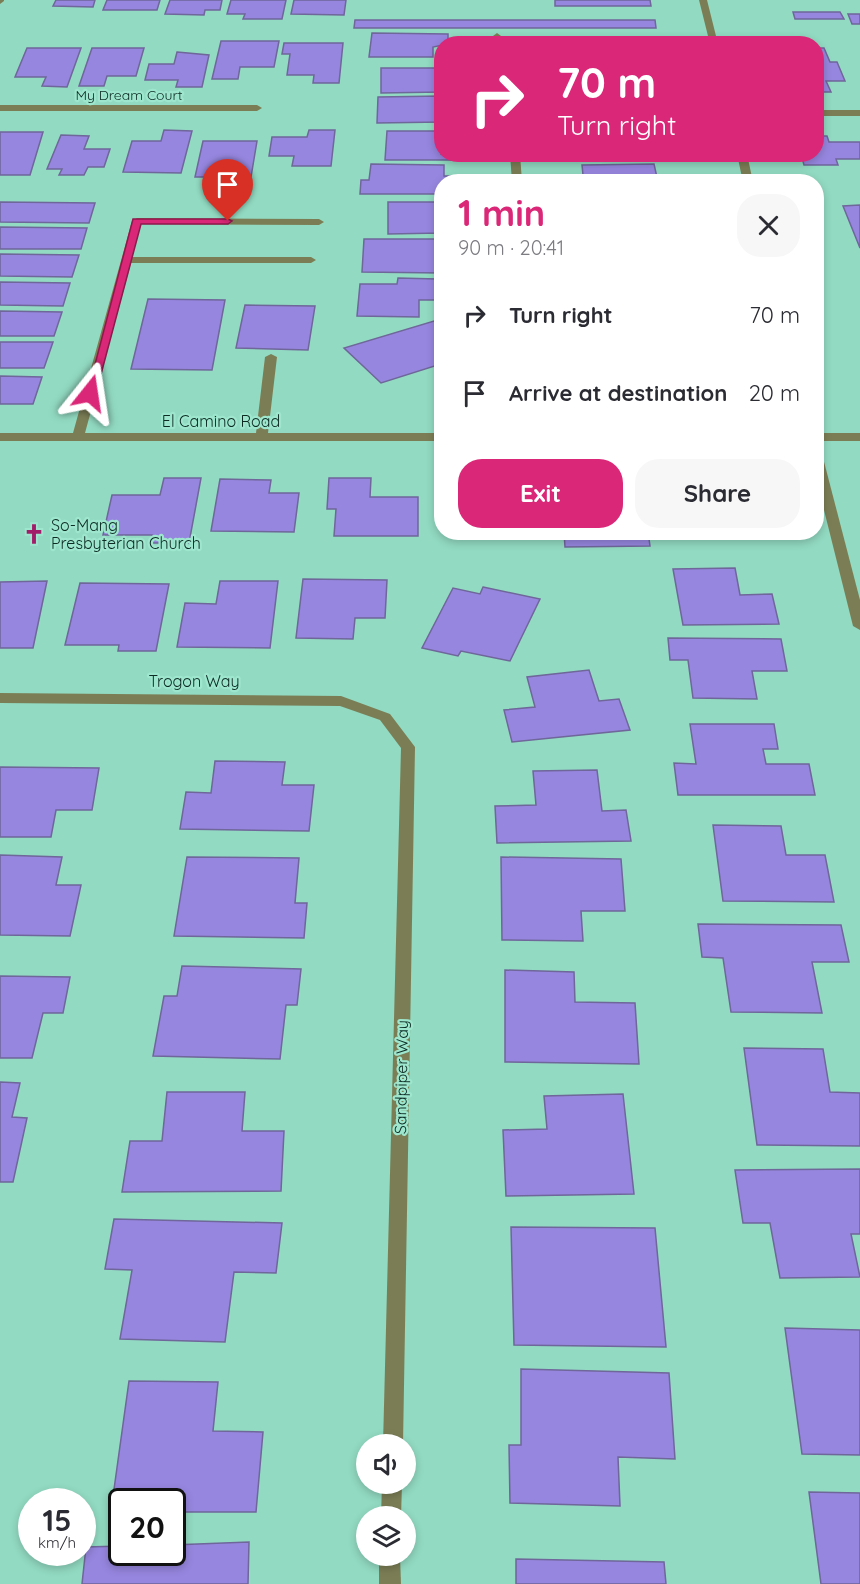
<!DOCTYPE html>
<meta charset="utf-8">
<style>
:root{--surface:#fff;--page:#f7f7f7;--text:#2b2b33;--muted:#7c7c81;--accent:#db2777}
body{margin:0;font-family:Quicksand,sans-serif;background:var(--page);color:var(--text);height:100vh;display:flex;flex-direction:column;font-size:22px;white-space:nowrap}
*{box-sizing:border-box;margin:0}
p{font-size:20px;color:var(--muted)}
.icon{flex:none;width:33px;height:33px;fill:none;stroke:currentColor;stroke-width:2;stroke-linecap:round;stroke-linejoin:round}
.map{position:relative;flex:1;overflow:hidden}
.details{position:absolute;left:434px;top:174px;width:390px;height:366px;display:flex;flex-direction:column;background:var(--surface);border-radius:24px;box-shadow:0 3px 9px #0003}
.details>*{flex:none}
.hud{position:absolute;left:434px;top:36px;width:390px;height:126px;border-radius:24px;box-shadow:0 3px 9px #0003;background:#db2777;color:#fff;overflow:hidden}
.tools{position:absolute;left:356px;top:1434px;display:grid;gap:12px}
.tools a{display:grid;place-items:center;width:60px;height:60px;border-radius:50%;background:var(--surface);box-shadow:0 3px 9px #0003;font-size:30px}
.speed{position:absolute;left:18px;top:1488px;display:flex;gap:12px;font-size:30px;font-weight:700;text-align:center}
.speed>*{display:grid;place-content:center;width:78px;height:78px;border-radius:50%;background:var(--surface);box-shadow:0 3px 9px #0003;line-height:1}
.speed small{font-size:15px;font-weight:400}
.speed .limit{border:3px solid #111;border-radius:9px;background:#fff;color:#111}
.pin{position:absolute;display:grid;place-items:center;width:51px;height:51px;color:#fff;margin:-62px -26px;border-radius:50% 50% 50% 0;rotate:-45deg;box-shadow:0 0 6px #0007}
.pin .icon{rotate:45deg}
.me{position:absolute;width:66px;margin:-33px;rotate:15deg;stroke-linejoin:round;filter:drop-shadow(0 0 4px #0008)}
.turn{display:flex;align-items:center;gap:21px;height:126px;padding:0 24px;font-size:27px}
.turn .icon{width:78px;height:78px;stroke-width:2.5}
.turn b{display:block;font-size:42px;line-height:51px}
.round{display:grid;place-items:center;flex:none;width:63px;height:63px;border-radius:24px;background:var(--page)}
.summary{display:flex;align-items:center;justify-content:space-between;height:102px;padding:0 24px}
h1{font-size:36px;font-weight:800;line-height:45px;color:var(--accent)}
.primary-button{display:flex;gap:12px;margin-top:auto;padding:12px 24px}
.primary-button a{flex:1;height:69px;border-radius:24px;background:var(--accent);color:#fff;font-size:24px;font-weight:800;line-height:69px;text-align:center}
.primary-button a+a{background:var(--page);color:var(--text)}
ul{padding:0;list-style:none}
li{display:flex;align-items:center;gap:18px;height:78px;padding:0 24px}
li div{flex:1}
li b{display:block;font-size:22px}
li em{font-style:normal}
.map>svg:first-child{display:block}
</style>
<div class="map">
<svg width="860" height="1584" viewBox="0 0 860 1584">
<rect width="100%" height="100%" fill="#92dac2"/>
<g fill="#9786df" stroke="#6f669a" stroke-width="1.5">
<polygon points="56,0 95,0 93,7 53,6"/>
<polygon points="107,0 160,0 157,10 103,10"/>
<polygon points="170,0 222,0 220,10 205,10 204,15 165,14"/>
<polygon points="231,0 286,0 282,19 243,19 245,14 227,14"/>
<polygon points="294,0 346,0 344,15 291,14"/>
<polygon points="555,0 650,0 651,6 555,6"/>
<polygon points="793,12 840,12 844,19 795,19"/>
<polygon points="848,14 860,14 860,24 852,24"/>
<polygon points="355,20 655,20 656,28 354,28"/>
<polygon points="372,33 448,34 448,44 433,47 433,57 369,57"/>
<polygon points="613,37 614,44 553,44 552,38"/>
<polygon points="221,41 279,41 274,67 240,67 238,79 212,79"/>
<polygon points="284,43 343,43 339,83 313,83 314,75 287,75 290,54 282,54"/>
<polygon points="27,48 81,48 67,87 42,86 46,77 15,77"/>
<polygon points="92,48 144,48 136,76 107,76 104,86 79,86"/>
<polygon points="816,48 824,48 830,62 837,62 845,81 826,81 831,92 816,92"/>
<polygon points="177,52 209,55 202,87 176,87 178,80 145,80 149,64 174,64"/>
<polygon points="381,68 441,68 441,92 381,93"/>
<polygon points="441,96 441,122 377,123 378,97"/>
<polygon points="164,130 192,131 181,173 123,172 132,141 161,141"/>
<polygon points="309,130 335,130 331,166 292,166 294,156 269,156 272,137 307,137"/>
<polygon points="387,131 441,131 441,154 456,154 456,160 385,160"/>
<polygon points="0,132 43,132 30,175 0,175"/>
<polygon points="61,135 89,136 84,149 110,149 104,167 88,167 84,175 59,175 62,169 47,169"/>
<polygon points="816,136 827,136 829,142 860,142 860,159 836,159 838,165 804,165 801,154 816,154"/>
<polygon points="203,141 257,141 251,177 195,177"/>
<polygon points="585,154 655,154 656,157 585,157"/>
<polygon points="371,164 444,165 444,176 460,176 460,182 441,182 441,194 360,194 361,180 369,180"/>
<polygon points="654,164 658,182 569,182 568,175 583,175 582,165"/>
<polygon points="0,202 95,203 89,223 0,222"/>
<polygon points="388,202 441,202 441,233 388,234"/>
<polygon points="860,205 860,248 843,206"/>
<polygon points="0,227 87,228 81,249 0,249"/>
<polygon points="364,239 441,239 441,273 362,272"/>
<polygon points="0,254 79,255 72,277 0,276"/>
<polygon points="398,278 437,279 436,300 419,300 419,317 357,316 360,284 397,284"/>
<polygon points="0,282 70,283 63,306 0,305"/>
<polygon points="148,299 225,300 212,370 131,369"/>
<polygon points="245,305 315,306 308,350 236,348"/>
<polygon points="0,311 62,312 54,336 0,336"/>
<polygon points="434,321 441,327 441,364 381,383 344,348"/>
<polygon points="0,342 53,342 44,368 0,368"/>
<polygon points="0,376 42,377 33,404 0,404"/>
<polygon points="164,478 201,478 189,543 151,543 152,535 103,535 112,495 160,495"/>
<polygon points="329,478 371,478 370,497 418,497 418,536 334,536 336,509 327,509"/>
<polygon points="220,479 271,480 269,493 299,493 294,532 211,531"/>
<polygon points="564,532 648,532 650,546 565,547"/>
<polygon points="680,532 769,532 770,537 680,536"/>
<polygon points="735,568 740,595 772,594 779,624 683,625 673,569"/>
<polygon points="303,579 387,580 385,618 355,618 353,639 296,638"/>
<polygon points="47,581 33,648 0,648 0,582"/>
<polygon points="220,581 278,581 270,648 177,647 185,603 216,604"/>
<polygon points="80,583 169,584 156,651 118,651 119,645 65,645"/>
<polygon points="483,587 540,599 510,661 461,651 458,656 422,648 453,588 480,594"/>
<polygon points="668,638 781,639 787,671 752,671 757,699 693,698 688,660 670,660"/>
<polygon points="589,670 599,701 619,699 630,730 512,742 504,710 535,707 527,677"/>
<polygon points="690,724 774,724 778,749 763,749 766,764 809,764 815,795 678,795 674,763 696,764"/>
<polygon points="215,761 285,762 282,785 314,785 309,831 180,829 186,792 211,793"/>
<polygon points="0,767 99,768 92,810 56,810 51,837 0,837"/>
<polygon points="597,770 602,811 626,810 631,841 497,843 495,806 536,805 533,771"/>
<polygon points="713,825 781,826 786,855 825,855 834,902 723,901"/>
<polygon points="0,855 62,857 56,885 81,885 70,936 0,935"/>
<polygon points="187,857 299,858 295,903 307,903 304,938 174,936"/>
<polygon points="501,857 621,859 625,911 581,911 583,941 502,940"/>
<polygon points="698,924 841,925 849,962 812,962 822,1013 731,1012 723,958 702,957"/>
<polygon points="182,966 301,969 297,1005 286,1005 280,1059 153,1056 164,996 177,996"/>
<polygon points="505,970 574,972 575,1002 635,1003 639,1064 505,1062"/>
<polygon points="0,976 70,977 63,1013 43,1013 32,1058 0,1058"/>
<polygon points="744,1048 823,1049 830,1092 860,1093 860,1146 757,1145"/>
<polygon points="0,1082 20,1083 12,1117 27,1118 13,1182 0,1182"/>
<polygon points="167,1092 245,1092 242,1131 284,1131 281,1191 122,1192 130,1141 162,1141"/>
<polygon points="623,1094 634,1194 506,1196 503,1130 547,1129 544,1096"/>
<polygon points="860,1169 860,1234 851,1234 860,1277 780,1278 770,1223 743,1223 735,1170"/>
<polygon points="114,1219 282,1223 276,1273 234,1272 225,1342 120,1339 132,1270 105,1269"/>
<polygon points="511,1227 655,1228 666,1347 514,1345"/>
<polygon points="785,1328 860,1330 860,1455 802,1454"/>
<polygon points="521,1369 669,1373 675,1459 618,1457 620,1506 510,1503 509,1445 521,1445"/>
<polygon points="129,1381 218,1382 213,1431 263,1432 256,1512 172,1512 172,1502 122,1502 122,1511 111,1511"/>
<polygon points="809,1492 860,1493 860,1584 821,1584"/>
<polygon points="249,1542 248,1584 82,1584 86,1547 122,1546 122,1552 172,1552 172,1545"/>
<polygon points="516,1559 664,1562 666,1584 516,1584"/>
</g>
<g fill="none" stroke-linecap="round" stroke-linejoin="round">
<g fill="#7b7e55" fill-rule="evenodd">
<polygon points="0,0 4,0 4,1 0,4"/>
<polygon points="699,0 707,0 718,44 710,44"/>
<polygon points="497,33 501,36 503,44 495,44 493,36"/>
<polygon points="0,105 257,105 262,108 257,111 0,111"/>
<rect x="816" y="110" width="44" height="6"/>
<polygon points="510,154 520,154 522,182 512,182"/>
<polygon points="737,154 747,154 753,182 743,182"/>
<polygon points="137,218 319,219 324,222 319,225 141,224 132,257 311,257 316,260 311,263 131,263 85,433 256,433 265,357 271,354 277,357 268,433 441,433 441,441 0,441 0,433 73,433 132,221"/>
<rect x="816" y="433" width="44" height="8"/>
<polygon points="816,450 822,454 860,600 860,630 853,626 816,478"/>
<polygon points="0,693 341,696 390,714 415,747 403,1444 383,1444 401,748 380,720 340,706 0,703"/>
<polygon points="382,1484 402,1484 401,1516 381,1516"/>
<polygon points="379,1556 400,1556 401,1584 379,1584"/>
</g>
</g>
<polygon fill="#db2777" stroke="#8e194d" stroke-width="1.5" points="133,219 228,219 232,221 228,224 141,224 96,393 87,395"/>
<defs>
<g id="church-bare" transform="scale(1.62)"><path d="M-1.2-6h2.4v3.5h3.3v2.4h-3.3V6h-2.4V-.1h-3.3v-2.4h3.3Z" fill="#a21d69" stroke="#9ee7ce" stroke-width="2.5" paint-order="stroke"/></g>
</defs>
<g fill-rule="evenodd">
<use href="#church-bare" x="34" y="534"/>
</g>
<g text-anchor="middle" stroke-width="4.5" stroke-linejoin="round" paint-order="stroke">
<g font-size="14" fill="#0d2b23" stroke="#9ee7ce">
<text x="129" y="100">My Dream Court</text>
</g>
<g font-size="16" fill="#0d2b23" stroke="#9ee7ce">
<text x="221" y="427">El Camino Road</text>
<text x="194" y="687">Trogon Way</text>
<text transform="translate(401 1077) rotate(-89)" y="6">Sandpiper Way</text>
</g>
<g font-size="16" fill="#0d2b23" stroke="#9ee7ce" text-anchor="start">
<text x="51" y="531">So-Mang<tspan x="51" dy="18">Presbyterian Church</tspan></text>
</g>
</g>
</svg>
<div class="tools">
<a><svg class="icon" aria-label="sound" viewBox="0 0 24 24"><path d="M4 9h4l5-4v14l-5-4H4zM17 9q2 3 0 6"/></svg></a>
<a><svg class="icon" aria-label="layers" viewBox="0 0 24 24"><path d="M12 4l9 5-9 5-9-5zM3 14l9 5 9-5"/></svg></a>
</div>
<div class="speed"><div>15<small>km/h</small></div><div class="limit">20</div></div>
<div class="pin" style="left:228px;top:221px;background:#d93025"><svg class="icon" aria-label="arrive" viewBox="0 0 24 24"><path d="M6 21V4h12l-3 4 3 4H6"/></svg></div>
<svg class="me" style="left:90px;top:393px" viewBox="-20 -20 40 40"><path d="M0-17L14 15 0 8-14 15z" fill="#db2777" stroke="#fff" stroke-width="4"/></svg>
<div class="hud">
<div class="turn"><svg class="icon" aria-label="right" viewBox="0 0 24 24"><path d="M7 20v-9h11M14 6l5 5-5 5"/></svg><div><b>70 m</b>Turn right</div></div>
</div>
<section class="details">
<div class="summary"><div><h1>1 min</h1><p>90 m · 20:41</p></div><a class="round"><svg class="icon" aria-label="close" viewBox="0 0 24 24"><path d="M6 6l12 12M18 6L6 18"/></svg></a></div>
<ul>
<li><svg class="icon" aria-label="right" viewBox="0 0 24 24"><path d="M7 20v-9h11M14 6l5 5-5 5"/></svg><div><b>Turn right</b></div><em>70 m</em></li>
<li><svg class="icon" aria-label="arrive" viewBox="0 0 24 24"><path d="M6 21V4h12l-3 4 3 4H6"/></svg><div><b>Arrive at destination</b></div><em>20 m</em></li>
</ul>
<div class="primary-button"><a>Exit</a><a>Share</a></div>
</section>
</div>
